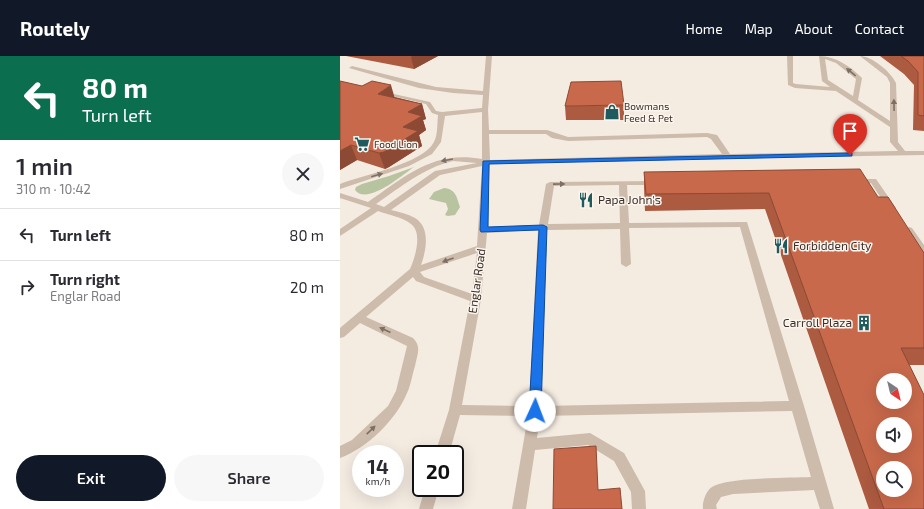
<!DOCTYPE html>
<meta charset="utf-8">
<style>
:root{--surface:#fff;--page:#f7f7f7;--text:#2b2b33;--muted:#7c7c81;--line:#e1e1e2;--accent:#111827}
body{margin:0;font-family:"Exo 2",sans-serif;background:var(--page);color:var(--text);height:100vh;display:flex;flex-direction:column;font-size:15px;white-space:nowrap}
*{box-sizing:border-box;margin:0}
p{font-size:13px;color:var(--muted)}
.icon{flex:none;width:22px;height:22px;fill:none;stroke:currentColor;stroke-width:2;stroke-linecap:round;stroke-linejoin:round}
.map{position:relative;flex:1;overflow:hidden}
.details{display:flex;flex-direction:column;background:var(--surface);width:340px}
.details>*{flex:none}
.top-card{background:#0b6e4f;color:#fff;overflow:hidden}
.needle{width:26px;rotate:145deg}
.controls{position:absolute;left:536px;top:317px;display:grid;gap:8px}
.controls a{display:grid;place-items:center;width:36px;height:36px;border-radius:50%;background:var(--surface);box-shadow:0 4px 16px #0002;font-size:20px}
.speed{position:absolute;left:12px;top:389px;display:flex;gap:8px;font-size:20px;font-weight:700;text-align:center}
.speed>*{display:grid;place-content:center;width:52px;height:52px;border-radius:50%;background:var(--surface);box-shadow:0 4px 16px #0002;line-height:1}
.speed small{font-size:10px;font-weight:400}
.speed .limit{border:2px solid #111;border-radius:6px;background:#fff;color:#111}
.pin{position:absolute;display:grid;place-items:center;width:34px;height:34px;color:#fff;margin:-41px -17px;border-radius:50% 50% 50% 0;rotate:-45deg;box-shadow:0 0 4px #0007}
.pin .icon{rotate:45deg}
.me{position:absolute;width:44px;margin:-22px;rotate:2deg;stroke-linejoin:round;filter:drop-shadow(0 0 3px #0008)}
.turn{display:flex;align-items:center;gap:14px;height:84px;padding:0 16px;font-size:18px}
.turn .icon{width:52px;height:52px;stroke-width:2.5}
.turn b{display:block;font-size:28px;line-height:34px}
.round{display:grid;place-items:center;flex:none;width:42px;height:42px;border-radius:21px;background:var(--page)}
.overview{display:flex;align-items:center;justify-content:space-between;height:68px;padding:0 16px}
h1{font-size:24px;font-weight:600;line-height:30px}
.primary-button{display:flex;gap:8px;margin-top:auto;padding:8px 16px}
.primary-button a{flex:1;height:46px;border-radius:24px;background:var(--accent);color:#fff;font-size:16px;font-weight:600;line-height:46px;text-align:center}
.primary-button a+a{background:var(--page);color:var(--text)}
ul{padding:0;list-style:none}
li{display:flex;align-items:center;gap:12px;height:52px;padding:0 16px;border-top:1px solid var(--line)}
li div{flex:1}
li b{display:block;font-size:15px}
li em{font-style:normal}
header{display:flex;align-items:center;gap:24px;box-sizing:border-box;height:56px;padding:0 20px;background:var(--accent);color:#fff}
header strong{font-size:19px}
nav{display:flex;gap:22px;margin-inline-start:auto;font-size:14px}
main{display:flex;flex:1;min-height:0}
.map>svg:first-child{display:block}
</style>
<header>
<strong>Routely</strong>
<nav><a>Home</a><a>Map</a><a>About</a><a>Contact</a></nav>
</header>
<main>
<section class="details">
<div class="top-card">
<div class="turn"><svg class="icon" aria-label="left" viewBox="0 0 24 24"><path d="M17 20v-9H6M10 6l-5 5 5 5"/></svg><div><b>80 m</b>Turn left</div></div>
</div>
<div class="overview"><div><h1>1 min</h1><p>310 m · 10:42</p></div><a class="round"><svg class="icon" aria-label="close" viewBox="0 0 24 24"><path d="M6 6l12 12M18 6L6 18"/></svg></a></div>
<ul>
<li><svg class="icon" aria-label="left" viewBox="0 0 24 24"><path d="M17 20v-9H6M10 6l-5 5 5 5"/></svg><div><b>Turn left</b></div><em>80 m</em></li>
<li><svg class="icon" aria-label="right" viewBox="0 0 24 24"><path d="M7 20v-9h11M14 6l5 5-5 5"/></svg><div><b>Turn right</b><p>Englar Road</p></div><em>20 m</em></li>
</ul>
<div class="primary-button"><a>Exit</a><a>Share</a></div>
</section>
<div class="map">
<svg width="584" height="453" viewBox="0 0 584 453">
<rect width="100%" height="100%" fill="#f4ebe1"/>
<g fill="#b8c4a0">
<path d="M74,111c-12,8 -47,39 -59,23l1,-3 6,-3 27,-8z"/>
<path d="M104,132c12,1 13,10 16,19l-5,8 -7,1 -3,-1 3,-6 -2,-6 -17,-4 5,-7z"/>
</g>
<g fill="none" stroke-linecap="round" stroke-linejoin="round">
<g fill="#cdbbac" fill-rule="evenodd">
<path d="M146,0h6l-4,54 1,20h58l21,7 139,-4 10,2 13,19 168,-3 -8,-9v-15l-54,-36 -41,-3 -7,-3 -1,-29h6v27l3,1 34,3 -8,-6 -3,-25c17,0 32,11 43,22l-4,22 32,21v-38l-3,-6 -27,-21c12,0 31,16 36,27l2,59 7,9h19v4l-364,6 -70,3 -3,63 52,-2 7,-41 4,-2 109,-1 1,2 -4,2h-29l2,38 118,-1 57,184 30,103h-14l-6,-19 -81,4 -12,3 -5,8 1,4h-14c-1,-7 3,-18 9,-22 14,-10 79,-9 99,-10l-19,-66 -252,5 -3,22 53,-5 34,20 21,38 1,18h-14l-1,-17 -17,-31 -26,-16 -53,5 -9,59h-14l16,-93 -68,-1 -11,39h-14l14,-44 21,-109 -54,-20 -3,-4 -47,40 47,21c9,9 4,17 2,28 -3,9 -4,19 -8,27 -11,27 -40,55 -67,65v-12l12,-6 36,-34 8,-15 11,-45 -47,-23 -16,14 -4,1v-10l70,-59c5,-11 13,-36 1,-45 -9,-7 -22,-9 -33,-13l-38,25v-7l31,-21 -31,-10v-5l28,9c38,-26 65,-52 114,-43v-47l-37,4 -4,26 -9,12 -23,12 -69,23v-5c22,-9 83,-20 94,-42 4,-8 3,-18 4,-27l-6,-2 -6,-9 -46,-11v-2l50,11 6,9 6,1 40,-4 1,-13 -30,-2 -34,-5 -70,-20 3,-2 84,21 47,4zM485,3l11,4 20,16 -3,17 -25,-16zM149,78h57l6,4 16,3 139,-4 4,2 11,15 -232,6zM113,105l24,2 -42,8 -51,36 -8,-3c25,-17 47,-36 77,-43zM142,110l-5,80 -56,19c5,-14 10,-37 -6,-47 -7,-4 -16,-6 -24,-8l49,-35zM279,129l1,38 -72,1 6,-38zM400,171l49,174 -248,5 6,-176 73,-1 1,35 5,3 5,-3 -2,-36zM198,174l-9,176 -67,-1 19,-106 6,-66zM137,197l-5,41 -48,-17 -4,-5z"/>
<polygon points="511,123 536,123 556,152 552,155 549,154 531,127 511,127"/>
<polygon points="569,171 572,172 584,189 584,199 581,198 565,174"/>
<polygon points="85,432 99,432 93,453 79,453"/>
</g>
</g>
<g fill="#ac5a40">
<polygon points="6,0 98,0 74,13"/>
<polygon points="540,0 584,0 584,75 573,74 574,29 564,18"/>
<polygon points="0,25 55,41 82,48 86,63 83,64 86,74 79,79 82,90 49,111 45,113 17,104 0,114"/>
<polygon points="284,49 284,64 226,64 225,50"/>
<polygon points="304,116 538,141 584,197 584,309 569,309 584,453 529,453 425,153 305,155 304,131"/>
</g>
<g fill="#8c4a34">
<polygon points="72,0 98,0 74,13 71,1"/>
<polygon points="51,29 55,43 38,38"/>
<polygon points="82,48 86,63 83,64 86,74 79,79 82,90 49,111 45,113 39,97 63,71 68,56"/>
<polygon points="11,89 17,104 0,114 0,95"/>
</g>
<g fill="#c8694b" stroke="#8c4a34" fill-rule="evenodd">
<polygon points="561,0 584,0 584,60 578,59 578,16 568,5"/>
<polygon points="0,25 22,30 32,25 51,29 38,38 82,48 68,56 82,60 63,71 78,75 44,96 39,97 11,89 0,95"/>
<polygon points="281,25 284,49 225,50 231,26"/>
<path d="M520,113l18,28h10l36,56v95h-23l23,47v114h-40l-115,-316 -123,1 -2,-22zM543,324h22v22h-22zM543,368h22v22h-22zM543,412h22v22h-22z"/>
<polygon points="256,390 258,434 280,432 282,453 213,453 214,393"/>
</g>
<defs><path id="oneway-solid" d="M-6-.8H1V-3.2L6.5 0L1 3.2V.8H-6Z"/></defs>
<g fill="#7d6f65">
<use href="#oneway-solid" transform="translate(511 16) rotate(-141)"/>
<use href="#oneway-solid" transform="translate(554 49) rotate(-91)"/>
<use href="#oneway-solid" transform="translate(107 104) rotate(170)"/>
<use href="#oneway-solid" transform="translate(37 119) rotate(-16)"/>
<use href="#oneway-solid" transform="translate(219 128) rotate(-1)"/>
<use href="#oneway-solid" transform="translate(108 204) rotate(160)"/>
<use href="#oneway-solid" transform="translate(45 274) rotate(-156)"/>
<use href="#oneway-solid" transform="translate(31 374) rotate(-44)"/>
</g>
<polygon fill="#1a73e8" stroke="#114b97" points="510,97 512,97 512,100 149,108 148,171 203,169 207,171 201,355 199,358 195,360 191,358 189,355 199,174 141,176 140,174 143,105"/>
<defs>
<g id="shop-bare" transform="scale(1.2)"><path d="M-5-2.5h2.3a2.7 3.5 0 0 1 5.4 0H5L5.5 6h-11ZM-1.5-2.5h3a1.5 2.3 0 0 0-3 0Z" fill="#1f5a5e" stroke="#fbf5ee" stroke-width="2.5" paint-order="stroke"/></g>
<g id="supermarket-bare" transform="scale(1.2)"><path d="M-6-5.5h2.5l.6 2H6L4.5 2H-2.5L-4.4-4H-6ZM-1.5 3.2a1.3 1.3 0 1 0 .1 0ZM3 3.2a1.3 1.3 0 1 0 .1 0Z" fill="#1f5a5e" stroke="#fbf5ee" stroke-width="2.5" paint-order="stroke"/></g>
<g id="restaurant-bare" transform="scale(1.2)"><path d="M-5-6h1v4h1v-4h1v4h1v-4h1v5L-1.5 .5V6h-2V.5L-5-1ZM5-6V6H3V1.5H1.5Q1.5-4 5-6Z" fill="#1f5a5e" stroke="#fbf5ee" stroke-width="2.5" paint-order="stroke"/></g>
<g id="building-bare" transform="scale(1.2)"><path d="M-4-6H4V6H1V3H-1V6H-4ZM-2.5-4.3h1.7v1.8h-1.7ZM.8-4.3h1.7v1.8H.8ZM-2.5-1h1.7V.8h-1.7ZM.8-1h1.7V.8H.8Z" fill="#1f5a5e" stroke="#fbf5ee" stroke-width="2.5" paint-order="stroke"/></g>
</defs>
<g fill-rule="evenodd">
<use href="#shop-bare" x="272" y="56"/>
<use href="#supermarket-bare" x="22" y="88"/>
<use href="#restaurant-bare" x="246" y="144"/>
<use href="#restaurant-bare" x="441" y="190"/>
<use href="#building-bare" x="524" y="267"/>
</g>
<g text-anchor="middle" stroke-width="3" stroke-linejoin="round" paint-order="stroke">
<g font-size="10" fill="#3b302b" stroke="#fbf5ee" text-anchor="start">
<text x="284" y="54">Bowmans<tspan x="284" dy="12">Feed &amp; Pet</tspan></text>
<text x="34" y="92">Food Lion</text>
</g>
<g font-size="12" fill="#3b302b" stroke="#fbf5ee" text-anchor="start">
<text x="258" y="148">Papa John's</text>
<text x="453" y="194">Forbidden City</text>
<text x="512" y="271" text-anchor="end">Carroll Plaza</text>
</g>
<g font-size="12" fill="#3b302b" stroke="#fbf5ee">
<text transform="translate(137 225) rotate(-82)" y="4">Englar Road</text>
</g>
</g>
</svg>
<div class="controls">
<a><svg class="needle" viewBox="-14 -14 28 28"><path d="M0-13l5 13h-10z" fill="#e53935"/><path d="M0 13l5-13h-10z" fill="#7c7c81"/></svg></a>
<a><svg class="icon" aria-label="sound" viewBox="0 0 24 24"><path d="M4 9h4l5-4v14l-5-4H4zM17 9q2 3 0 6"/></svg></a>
<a><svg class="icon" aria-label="search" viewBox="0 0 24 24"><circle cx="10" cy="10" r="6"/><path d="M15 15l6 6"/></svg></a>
</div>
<div class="speed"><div>14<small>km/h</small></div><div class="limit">20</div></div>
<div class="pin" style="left:510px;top:99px;background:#d93025"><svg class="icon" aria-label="arrive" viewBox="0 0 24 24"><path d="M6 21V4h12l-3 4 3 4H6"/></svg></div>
<svg class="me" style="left:195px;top:355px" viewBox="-20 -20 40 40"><circle r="19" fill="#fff"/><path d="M0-13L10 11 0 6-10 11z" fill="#1a73e8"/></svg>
</div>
</main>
